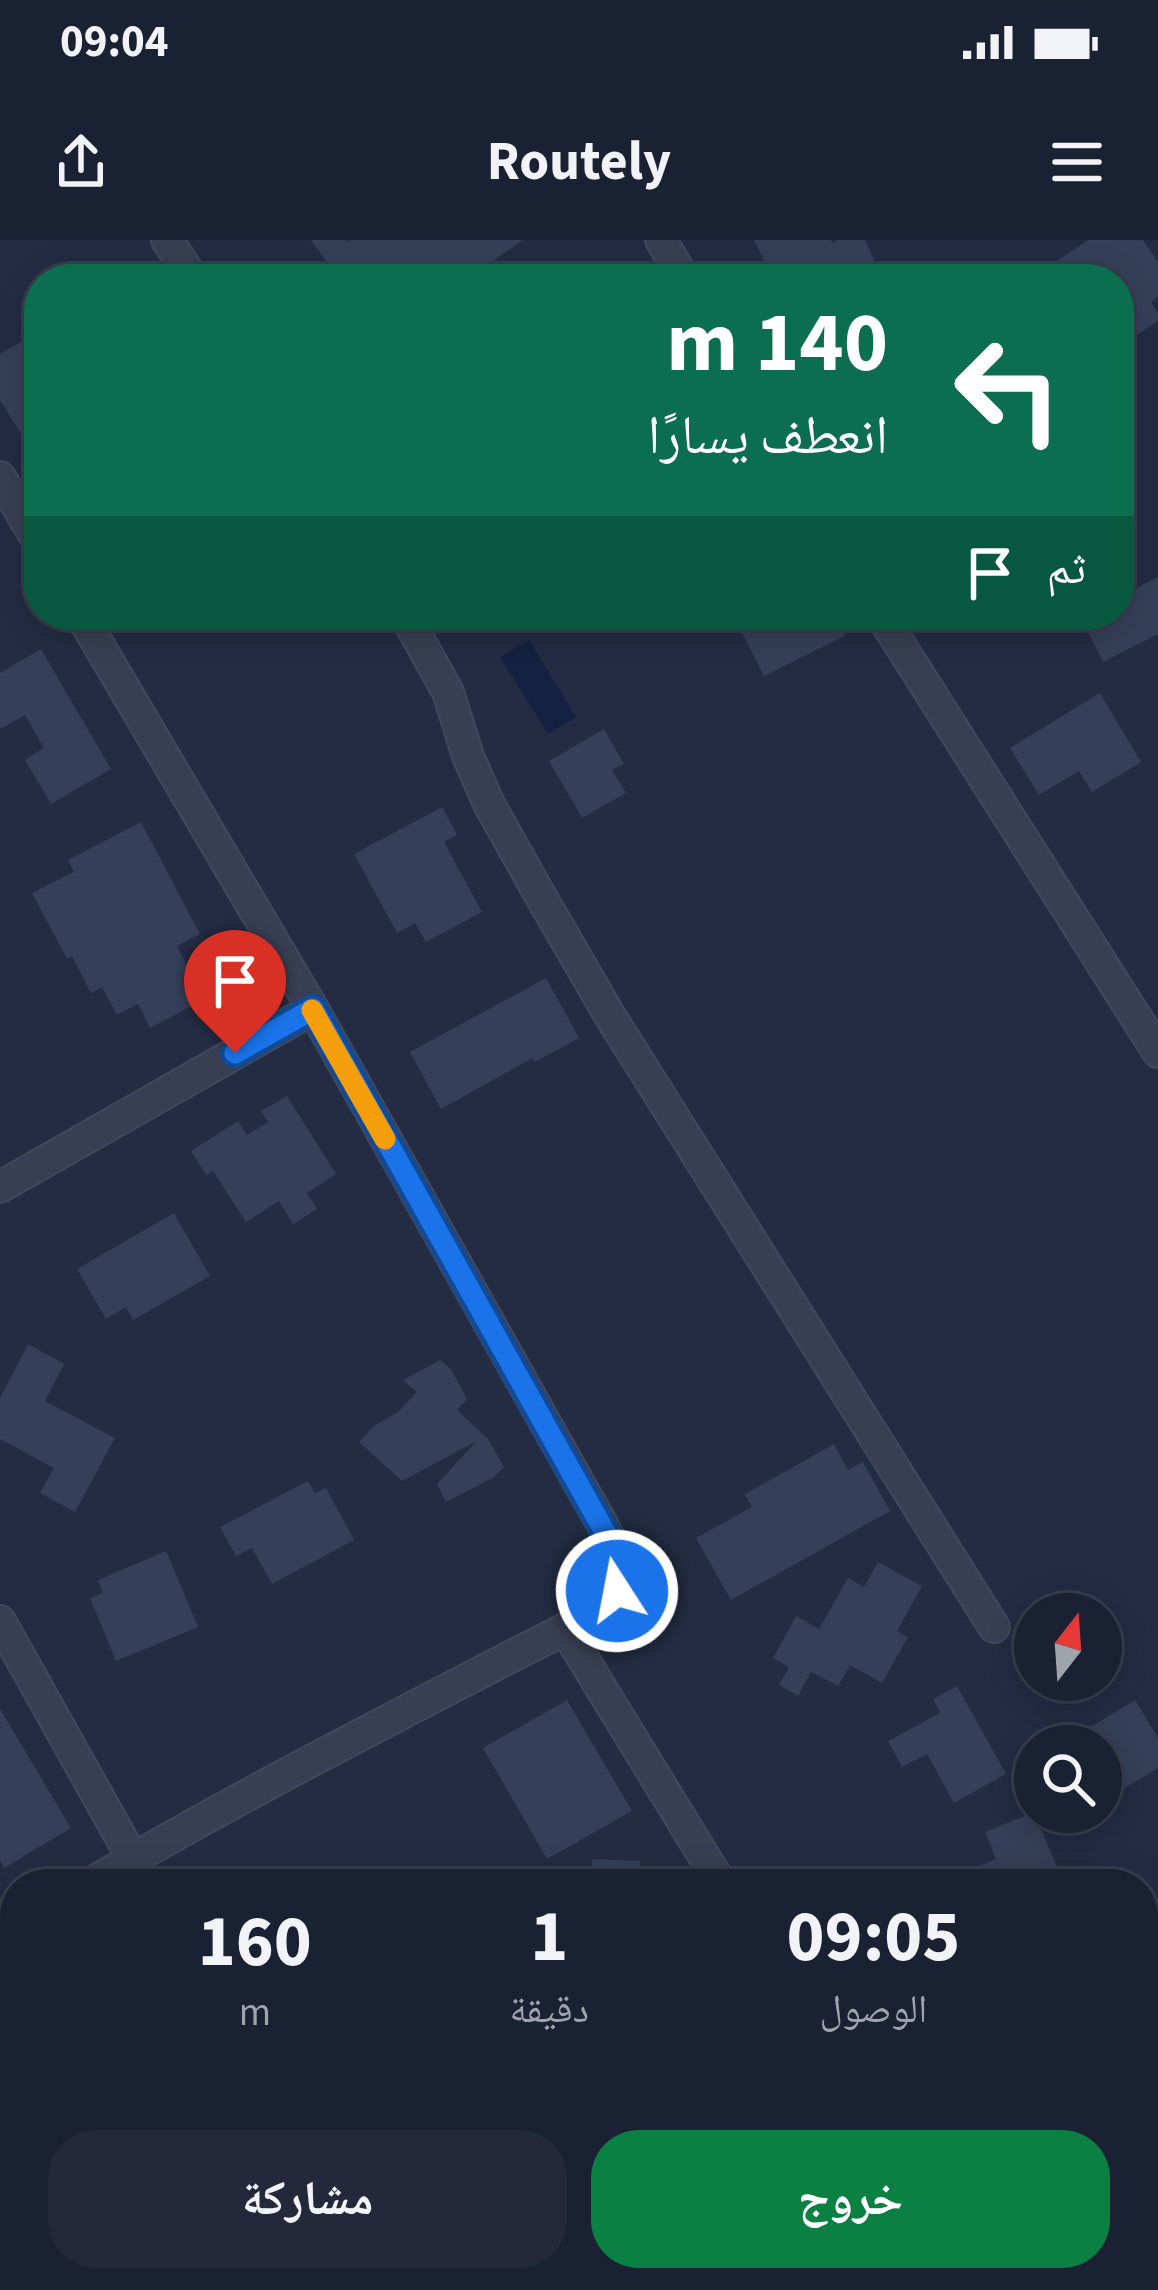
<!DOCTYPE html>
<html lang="ar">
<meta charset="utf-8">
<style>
:root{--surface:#1a2132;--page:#23293a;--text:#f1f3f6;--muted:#9fa3ac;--line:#383e4d;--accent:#0b8043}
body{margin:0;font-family:"Source Sans 3","Noto Naskh Arabic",sans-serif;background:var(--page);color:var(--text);direction:rtl;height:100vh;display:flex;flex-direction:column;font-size:45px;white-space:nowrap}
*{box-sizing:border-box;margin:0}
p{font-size:39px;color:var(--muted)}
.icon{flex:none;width:66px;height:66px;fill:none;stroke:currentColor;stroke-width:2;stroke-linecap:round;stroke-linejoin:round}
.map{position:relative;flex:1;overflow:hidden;direction:ltr}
.drawer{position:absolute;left:0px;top:1629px;width:1158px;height:423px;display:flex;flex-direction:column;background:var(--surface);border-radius:48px 48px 0 0;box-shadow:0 6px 30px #0003,0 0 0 3px var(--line);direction:rtl}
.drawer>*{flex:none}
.guide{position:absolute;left:24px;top:24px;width:1110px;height:366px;border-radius:48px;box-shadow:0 6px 30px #0003,0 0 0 3px var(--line);direction:rtl;background:#0b6e4f;color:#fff;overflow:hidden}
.needle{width:78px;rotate:17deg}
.buttons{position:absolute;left:1014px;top:1353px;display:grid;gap:24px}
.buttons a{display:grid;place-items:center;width:108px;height:108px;border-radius:50%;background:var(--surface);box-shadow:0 6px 30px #0003,0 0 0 3px var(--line);font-size:60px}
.pin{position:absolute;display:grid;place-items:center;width:102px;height:102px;color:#fff;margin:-123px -51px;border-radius:50% 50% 50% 0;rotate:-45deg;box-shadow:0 0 12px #0007}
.pin .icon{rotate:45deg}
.me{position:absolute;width:132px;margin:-66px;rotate:349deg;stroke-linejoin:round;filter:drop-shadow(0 0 9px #0008)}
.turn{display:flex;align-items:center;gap:42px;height:252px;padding:0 48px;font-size:54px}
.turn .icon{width:156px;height:156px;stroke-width:2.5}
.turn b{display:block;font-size:84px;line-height:102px}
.then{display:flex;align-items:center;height:114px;padding:0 48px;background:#0003;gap:24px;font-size:45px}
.eta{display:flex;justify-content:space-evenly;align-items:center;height:204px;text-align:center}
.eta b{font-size:72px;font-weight:700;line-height:84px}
.action{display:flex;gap:24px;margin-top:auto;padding:24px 48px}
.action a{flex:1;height:138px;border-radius:48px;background:var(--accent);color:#fff;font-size:48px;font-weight:700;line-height:138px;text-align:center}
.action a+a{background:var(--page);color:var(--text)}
.status{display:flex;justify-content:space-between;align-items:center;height:84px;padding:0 60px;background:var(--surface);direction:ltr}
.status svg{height:33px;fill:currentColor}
header{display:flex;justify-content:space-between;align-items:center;height:156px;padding:0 48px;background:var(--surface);font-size:54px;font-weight:700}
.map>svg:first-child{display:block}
</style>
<div class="status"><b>09:04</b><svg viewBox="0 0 49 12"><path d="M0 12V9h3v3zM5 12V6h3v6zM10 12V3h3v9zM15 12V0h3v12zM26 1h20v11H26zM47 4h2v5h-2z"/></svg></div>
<header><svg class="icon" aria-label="menu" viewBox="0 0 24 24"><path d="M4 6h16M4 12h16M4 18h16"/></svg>Routely<svg class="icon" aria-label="share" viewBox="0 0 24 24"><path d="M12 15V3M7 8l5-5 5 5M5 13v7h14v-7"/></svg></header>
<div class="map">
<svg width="1158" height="2050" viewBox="0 0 1158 2050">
<rect width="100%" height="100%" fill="#232c43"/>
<polygon fill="#152142" points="529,400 576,477 548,494 500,417"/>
<g fill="#353f59">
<polygon points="311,0 345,0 347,2 350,0 523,0 467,39 339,39"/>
<polygon points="754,0 831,0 832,3 838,0 865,0 882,37 878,39 773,39"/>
<polygon points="1088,0 1143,0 1158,22 1158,57 1151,62 1158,73 1158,81 1119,107 1119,39 1030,39"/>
<polygon points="155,20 166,39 124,39"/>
<polygon points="39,91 39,223 0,160 0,114"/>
<polygon points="1158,337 1158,394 1103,422 1081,377 1119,375 1119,357"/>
<polygon points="733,375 835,375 845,396 764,436"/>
<polygon points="41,409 111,529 51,564 25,520 44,508 25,475 0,489 0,433"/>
<polygon points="1100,453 1141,522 1092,552 1079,531 1039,555 1010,508"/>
<polygon points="604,489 624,524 612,530 626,553 582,578 549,521"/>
<polygon points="442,567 457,595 444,602 482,672 426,702 415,683 397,693 354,614"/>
<polygon points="141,582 200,694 177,706 205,759 150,788 138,764 117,775 102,747 91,753 72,716 67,719 32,653 74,632 68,620"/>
<polygon points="546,738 579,798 535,822 533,818 441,869 410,812"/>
<polygon points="287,856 336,934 307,953 317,969 293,984 279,961 246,982 213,931 206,935 191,911 238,881 247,895 268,882 261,871"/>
<polygon points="174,973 210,1036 133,1080 126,1067 106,1079 77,1029"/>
<polygon points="28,1104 64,1124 45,1161 115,1198 75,1272 40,1253 54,1228 0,1199 0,1158"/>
<polygon points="440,1120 451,1129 467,1159 457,1170 488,1199 504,1227 494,1237 446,1262 437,1244 477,1201 402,1241 359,1202 375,1185 397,1173 417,1152 403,1140"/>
<polygon points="834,1204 848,1230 863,1222 890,1271 731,1360 696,1298 752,1267 745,1254"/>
<polygon points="308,1241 315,1253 326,1248 354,1300 272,1344 252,1308 236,1316 220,1287"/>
<polygon points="166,1311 198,1387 116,1421 90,1358 103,1353 98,1340"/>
<polygon points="878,1322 922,1346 897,1391 908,1397 882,1443 850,1425 838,1446 811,1432 798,1456 779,1445 789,1427 773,1418 796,1376 819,1389 848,1338 864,1347"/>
<polygon points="957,1446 1006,1534 954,1563 927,1514 902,1527 888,1501 940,1473 933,1459"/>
<polygon points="567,1460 632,1571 547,1619 483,1508"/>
<polygon points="1135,1460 1158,1498 1158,1528 1111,1556 1101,1539 1101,1506 1082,1506 1076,1496"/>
<polygon points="0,1469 71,1588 4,1628 0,1620"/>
<polygon points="1034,1572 1064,1644 936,1644 996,1619 985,1592"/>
<polygon points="592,1619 640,1621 639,1644 591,1644"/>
<polygon points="397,1631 399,1644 333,1644 333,1641"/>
<polygon points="366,2037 413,2037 409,2050 387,2050 389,2045"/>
</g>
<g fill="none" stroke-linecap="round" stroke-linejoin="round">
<g stroke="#42485b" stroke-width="20">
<polyline id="lane" points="1017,2037 1025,2050"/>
</g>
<g stroke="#42485b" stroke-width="34">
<g id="street">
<polyline points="167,0 193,39"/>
<polyline points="661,0 684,39"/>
<polyline points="0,237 39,303"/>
<path d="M81,375l232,394 266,474c13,25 52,80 38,109 -11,20 -79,50 -101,62 -143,74 -287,148 -426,230"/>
<polyline points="405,375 448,452 468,516 489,564 540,655 610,776 994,1387"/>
<polyline points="881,375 1158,812"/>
<polyline points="0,947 313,769"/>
<polyline points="0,1381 133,1619"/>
<polyline points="565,1389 721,1644"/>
<polyline points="0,1697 15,1688"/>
<polyline points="893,2037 902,2050"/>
</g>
</g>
<g stroke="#42485b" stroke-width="46">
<g id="secondary">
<polyline points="1143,1795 1158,1786"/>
<polyline points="719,2050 740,2037"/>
</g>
</g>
<use href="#lane" stroke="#383f52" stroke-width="15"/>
<use href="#street" stroke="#383f52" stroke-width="30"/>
<use href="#secondary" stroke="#464d66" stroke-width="42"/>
</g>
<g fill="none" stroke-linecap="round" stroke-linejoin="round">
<g stroke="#114b97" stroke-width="30">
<polyline id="route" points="235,813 313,769 611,1303 619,1329 617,1351"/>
</g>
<use href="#route" stroke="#1a73e8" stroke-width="21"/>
<polyline stroke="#f59e0b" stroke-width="21" points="312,770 385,899"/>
</g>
</svg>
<div class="buttons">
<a><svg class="needle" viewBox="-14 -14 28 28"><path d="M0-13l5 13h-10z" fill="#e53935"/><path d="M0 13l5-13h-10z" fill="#9fa3ac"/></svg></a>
<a><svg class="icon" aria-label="search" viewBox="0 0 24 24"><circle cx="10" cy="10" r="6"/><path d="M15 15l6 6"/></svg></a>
</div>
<div class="pin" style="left:235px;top:813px;background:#d93025"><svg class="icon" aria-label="arrive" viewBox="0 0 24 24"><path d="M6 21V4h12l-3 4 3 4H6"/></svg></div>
<svg class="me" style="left:617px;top:1351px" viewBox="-20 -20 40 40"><circle r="17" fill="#1a73e8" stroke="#fff" stroke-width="3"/><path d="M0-11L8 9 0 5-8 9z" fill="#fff"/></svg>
<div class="guide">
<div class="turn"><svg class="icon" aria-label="left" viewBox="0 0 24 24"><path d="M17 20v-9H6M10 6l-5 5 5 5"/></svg><div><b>140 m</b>انعطف يسارًا</div></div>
<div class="then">ثم<svg class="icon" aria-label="arrive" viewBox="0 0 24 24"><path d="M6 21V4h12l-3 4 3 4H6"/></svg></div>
</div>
<section class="drawer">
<div class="eta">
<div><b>09:05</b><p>الوصول</p></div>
<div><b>1</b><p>دقيقة</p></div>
<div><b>160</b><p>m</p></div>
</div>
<div class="action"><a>خروج</a><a>مشاركة</a></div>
</section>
</div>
